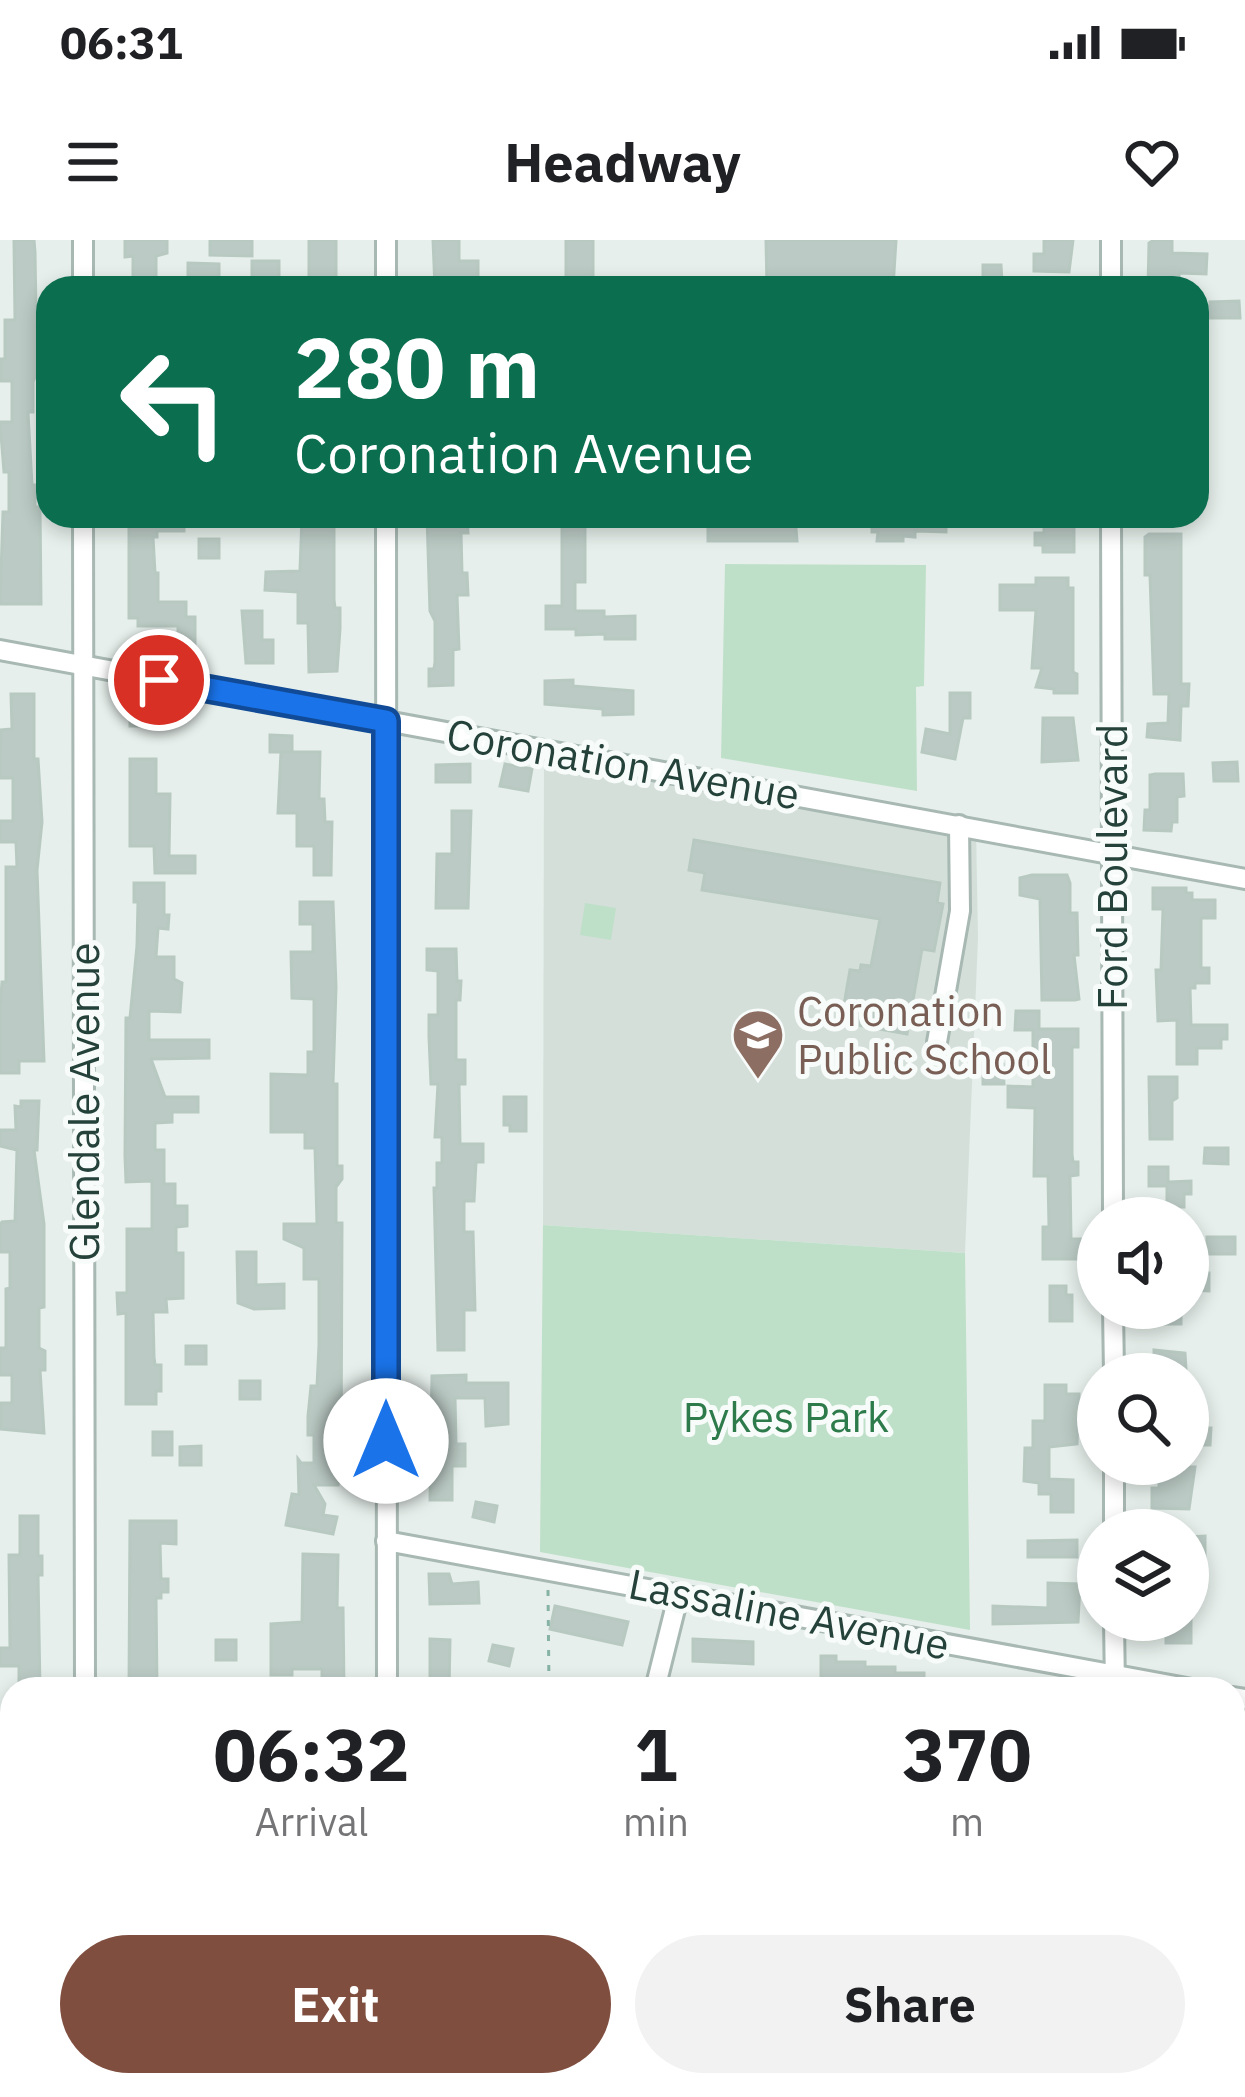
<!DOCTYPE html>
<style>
:root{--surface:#fff;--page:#f2f2f2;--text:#202124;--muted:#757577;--accent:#7f4e3f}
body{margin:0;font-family:"IBM Plex Sans",sans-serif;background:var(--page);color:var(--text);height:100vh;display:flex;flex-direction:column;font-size:45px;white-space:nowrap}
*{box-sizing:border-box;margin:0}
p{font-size:39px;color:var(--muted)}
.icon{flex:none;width:66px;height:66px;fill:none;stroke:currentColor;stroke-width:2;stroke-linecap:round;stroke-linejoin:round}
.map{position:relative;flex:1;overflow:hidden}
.details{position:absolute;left:0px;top:1437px;width:1245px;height:420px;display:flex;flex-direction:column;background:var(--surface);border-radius:36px 36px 0 0;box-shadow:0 6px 18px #0003}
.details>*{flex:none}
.banner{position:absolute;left:36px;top:36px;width:1173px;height:252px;border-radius:36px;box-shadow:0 6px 18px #0003;background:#0b6e4f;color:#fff;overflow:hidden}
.buttons{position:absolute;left:1077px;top:957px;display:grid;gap:24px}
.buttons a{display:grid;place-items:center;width:132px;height:132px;border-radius:50%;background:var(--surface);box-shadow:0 6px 18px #0003;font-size:60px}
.pin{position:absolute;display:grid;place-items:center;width:102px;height:102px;color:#fff;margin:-51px;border:6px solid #fff;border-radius:50%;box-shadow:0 3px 12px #0007}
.me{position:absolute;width:132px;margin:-66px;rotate:0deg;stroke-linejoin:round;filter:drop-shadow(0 0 9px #0008)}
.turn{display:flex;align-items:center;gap:42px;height:252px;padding:0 60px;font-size:54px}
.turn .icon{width:156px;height:156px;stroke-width:2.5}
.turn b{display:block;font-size:84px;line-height:102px}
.eta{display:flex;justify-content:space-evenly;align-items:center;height:204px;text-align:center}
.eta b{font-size:72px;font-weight:700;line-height:84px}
.action{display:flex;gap:24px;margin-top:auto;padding:24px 60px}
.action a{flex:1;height:138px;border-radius:72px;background:var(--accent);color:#fff;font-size:48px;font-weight:700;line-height:138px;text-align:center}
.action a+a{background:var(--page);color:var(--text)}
.status{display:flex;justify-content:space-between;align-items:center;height:84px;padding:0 60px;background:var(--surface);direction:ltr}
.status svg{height:33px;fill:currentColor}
header{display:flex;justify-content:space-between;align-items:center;height:156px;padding:0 60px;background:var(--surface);font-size:54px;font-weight:700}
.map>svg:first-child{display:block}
</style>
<div class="status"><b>06:31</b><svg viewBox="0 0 49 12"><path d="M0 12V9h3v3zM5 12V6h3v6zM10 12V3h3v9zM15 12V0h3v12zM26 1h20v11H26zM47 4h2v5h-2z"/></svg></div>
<header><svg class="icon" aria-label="menu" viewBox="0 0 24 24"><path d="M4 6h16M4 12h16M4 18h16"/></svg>Headway<svg class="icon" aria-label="heart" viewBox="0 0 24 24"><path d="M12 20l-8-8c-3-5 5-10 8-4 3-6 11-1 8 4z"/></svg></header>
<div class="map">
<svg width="1245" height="1857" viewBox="0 0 1245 1857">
<rect width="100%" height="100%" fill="#e6efeb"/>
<polygon fill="#d4dfda" points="544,504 976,588 978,698 965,1013 543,985"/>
<g fill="#bfe0c8">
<polygon points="725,324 926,325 924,446 916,447 917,551 721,518"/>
<polygon points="585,663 616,668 611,700 580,695"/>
<polygon points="543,985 965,1013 970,1390 540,1312"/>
</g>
<g fill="#bbcac4" stroke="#b8c9c2" stroke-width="3">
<polygon points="14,0 34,0 35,12 37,132 33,142 33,172 28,172 32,245 35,245 35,267 40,267 41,364 0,364 3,272 9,272 9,232 4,232 0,182 12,182 12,141 1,141 1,119 5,119 5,80 15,80"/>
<polygon points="125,0 167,0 167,13 156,16 156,47 133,47 133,16 125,17"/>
<polygon points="210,0 252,0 252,16 210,15"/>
<polygon points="309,0 336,0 336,46 313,46 313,38 309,38"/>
<polygon points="433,0 459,0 459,21 478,21 478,37 461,40 461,48 435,48"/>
<rect x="566" y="0" width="27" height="37"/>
<polygon points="766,0 896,0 893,48 767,48"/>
<polygon points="1044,0 1073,0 1069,32 1034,31 1034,14 1044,14"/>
<polygon points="1154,0 1172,0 1172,13 1207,14 1206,34 1179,33 1179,48 1148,48 1149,3"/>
<polygon points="252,21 279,21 279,39 252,37"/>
<polygon points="188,23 219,24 219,37 188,37"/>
<polygon points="983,25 1001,25 1002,42 983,42"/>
<polygon points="1239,61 1240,78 1210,78 1210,62"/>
<polygon points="302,276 334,276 334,360 335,368 340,368 340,389 337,431 309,432 308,383 298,383 298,352 265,350 266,332 300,331"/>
<polygon points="427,276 467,276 468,293 461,293 462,333 467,333 468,355 457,355 459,409 453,410 453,445 429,446 429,429 434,429 435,422 435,381 430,371"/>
<polygon points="562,276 585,276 585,342 575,342 575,371 604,371 604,377 635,376 635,399 605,399 605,394 576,395 576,389 546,389 546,366 562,366"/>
<polygon points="708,276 795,276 797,301 708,301"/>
<polygon points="872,276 946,276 946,292 915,291 915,297 903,296 903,301 877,301 878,292 872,292"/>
<polygon points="1044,276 1074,276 1074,312 1043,312 1043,305 1035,305 1035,293 1044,293"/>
<polygon points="129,277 184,277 184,291 157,291 157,297 153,297 155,333 158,333 158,362 186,362 186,377 195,377 195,404 178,404 178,386 138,386 138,378 129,378"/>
<polygon points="1149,294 1181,294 1181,444 1189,444 1188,466 1181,466 1180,500 1147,497 1148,484 1168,483 1169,454 1154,454 1150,335 1145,335 1145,297"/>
<rect x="199" y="299" width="20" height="19"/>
<polygon points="1036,338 1068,338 1068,348 1073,348 1073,432 1077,434 1077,453 1054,453 1054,449 1036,447 1042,428 1032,428 1036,370 1000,370 1000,345 1036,345"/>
<polygon points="242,371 262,371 262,400 273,400 273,423 246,423"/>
<polygon points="573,440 573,446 633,451 633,474 603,475 603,469 545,464 545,441"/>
<polygon points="950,453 970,453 970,478 963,478 955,519 922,512 926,489 950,494"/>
<polygon points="11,454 34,454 34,519 38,519 42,582 37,630 44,821 19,821 19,833 0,833 0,768 2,742 6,742 6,627 17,627 16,602 0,602 0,581 13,581 13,538 0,538 1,490 12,489"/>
<polygon points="130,458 152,458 151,486 130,486"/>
<polygon points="1043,478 1073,478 1078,520 1042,522"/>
<polygon points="270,495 292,496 292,512 270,512"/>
<polygon points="281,512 320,512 319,559 324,559 325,582 332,582 331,635 314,635 314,606 297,606 297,573 278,573"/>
<polygon points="130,519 156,519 156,554 170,554 169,616 195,616 195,633 155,633 154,606 130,606"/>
<polygon points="1237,522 1238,541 1214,541 1213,523"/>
<polygon points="470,524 470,542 436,542 436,525"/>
<polygon points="505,524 532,529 528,551 500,546"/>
<polygon points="1155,534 1183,534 1184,556 1177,557 1177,582 1172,582 1171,591 1144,590 1145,570 1150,570 1150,535"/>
<polygon points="452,571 471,571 468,668 436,668 437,614 452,614"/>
<polygon points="694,600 940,643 937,663 943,664 934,711 922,709 907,794 841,782 850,730 860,731 861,725 871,726 880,679 702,650 705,633 689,630"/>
<polygon points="1032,635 1067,635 1070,643 1070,673 1077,673 1078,715 1074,715 1079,759 1075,760 1042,760 1040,659 1020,655 1020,638"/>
<polygon points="134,643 164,643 164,675 169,675 168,689 158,688 156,717 174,717 174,739 182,743 180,772 149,771 149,800 209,800 209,818 151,819 165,857 198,857 198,872 172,872 172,882 155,883 155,910 164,910 164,944 175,944 175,966 187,966 187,986 176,987 176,1013 183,1013 183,1058 166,1059 167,1072 153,1072 154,1117 155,1125 161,1125 161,1151 156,1151 156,1164 126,1164 126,1073 118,1074 117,1053 127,1053 127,989 152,989 152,941 126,942 125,916 126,778 130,778 137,706 138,662 134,662"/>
<polygon points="1153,648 1186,648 1186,653 1192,653 1192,660 1215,660 1215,678 1201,678 1201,728 1209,728 1209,743 1195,743 1195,748 1190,748 1191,785 1227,785 1227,799 1221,799 1221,808 1197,808 1197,824 1177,824 1177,780 1158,781 1156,730 1161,730 1163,669 1153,669"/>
<polygon points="300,662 333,662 336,747 333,844 337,844 337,926 342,926 342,939 336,947 336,983 342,983 341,1228 338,1245 314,1245 325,1264 323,1275 337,1277 333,1294 286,1285 292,1254 299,1255 298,1219 301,1223 314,1223 314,1195 308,1195 308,1176 311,1146 317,1146 319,1105 319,1039 304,1039 304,1008 284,999 284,984 317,984 315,908 305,908 305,892 271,892 271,834 308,835 308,812 314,812 314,759 292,758 291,712 313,712 313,684 300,684"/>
<polygon points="427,709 456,709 457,741 461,741 460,760 456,760 456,820 465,820 465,844 459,844 460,904 483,904 483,922 476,922 474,961 464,961 464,992 473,992 475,1070 464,1070 464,1110 438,1110 434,948 437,948 437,923 442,923 442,897 435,897 438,844 431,844 429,797 429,775 438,775 438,731 427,730"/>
<polygon points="1016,771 1039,771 1039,789 1078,789 1078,807 1072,807 1072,914 1073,922 1078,922 1078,935 1070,936 1071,999 1081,999 1082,1019 1043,1019 1043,987 1049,987 1048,936 1034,936 1035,868 1008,867 1008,846 1033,847 1033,790 1015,790"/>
<polygon points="983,824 1003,824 1004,844 983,844"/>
<polygon points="1149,837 1177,837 1177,858 1172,861 1172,899 1150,899"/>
<polygon points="504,857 526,857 526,891 510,891 510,885 504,885"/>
<polygon points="21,861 39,861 37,910 34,910 44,984 44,1067 39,1068 39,1108 45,1111 45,1130 40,1130 44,1193 1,1189 1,1163 12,1163 12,1135 0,1135 0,1108 6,1108 6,1049 10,1048 10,1012 0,1012 0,985 2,982 15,981 17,910 0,906 0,890 16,890 15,866 21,867"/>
<polygon points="1205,908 1228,908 1228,924 1204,923"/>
<polygon points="1149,927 1168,927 1168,942 1191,941 1191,954 1184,954 1184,967 1167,967 1167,946 1149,946"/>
<rect x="1207" y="997" width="28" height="17"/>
<polygon points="237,1012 256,1012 256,1045 284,1044 284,1068 254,1069 238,1063"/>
<polygon points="1188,1033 1209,1033 1209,1051 1188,1050"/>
<polygon points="1050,1046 1066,1046 1066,1055 1072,1055 1072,1081 1050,1081"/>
<rect x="1159" y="1068" width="22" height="16"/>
<rect x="186" y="1106" width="20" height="18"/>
<polygon points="1154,1110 1185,1113 1186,1130 1154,1131"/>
<polygon points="466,1135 466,1143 508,1143 508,1184 486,1186 485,1158 455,1158 456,1204 465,1204 465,1226 452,1226 452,1260 430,1260 432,1136"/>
<rect x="240" y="1141" width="20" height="18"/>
<polygon points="1045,1145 1066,1145 1066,1154 1079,1154 1077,1204 1049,1207 1049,1239 1073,1240 1073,1272 1051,1272 1051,1254 1039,1254 1039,1243 1024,1241 1025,1208 1033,1208 1033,1181 1045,1181"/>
<polygon points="1194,1188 1211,1188 1210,1205 1194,1205"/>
<rect x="153" y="1192" width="19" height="23"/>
<polygon points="201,1206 201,1225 180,1225 180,1207"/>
<polygon points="1159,1227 1195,1227 1189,1269 1152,1268 1152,1248 1159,1248"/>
<polygon points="476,1262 497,1266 494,1282 473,1277"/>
<polygon points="20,1276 38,1276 38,1316 42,1316 42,1335 38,1335 40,1449 19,1449 19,1426 0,1426 0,1408 10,1408 9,1315 20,1315"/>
<polygon points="130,1281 176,1281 176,1304 160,1303 161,1339 168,1339 168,1352 161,1352 161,1358 156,1358 157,1449 129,1449"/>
<polygon points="1205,1296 1205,1323 1188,1323 1188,1297"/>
<polygon points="1077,1300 1077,1317 1028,1317 1028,1301"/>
<polygon points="303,1314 338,1315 337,1368 343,1368 344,1449 322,1449 322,1429 292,1429 292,1435 271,1435 271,1384 302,1382"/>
<polygon points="429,1334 449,1334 452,1344 478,1342 479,1363 430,1364"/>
<polygon points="1048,1343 1080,1344 1078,1382 993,1384 993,1366 1048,1368"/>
<polygon points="555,1366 628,1382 622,1405 550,1389"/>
<polygon points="1153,1380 1191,1380 1191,1403 1166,1403 1166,1393 1153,1394"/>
<polygon points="430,1399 450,1400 449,1449 430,1449"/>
<polygon points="693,1399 753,1402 753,1424 693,1421"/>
<rect x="216" y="1400" width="20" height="20"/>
<polygon points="493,1405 513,1409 509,1426 489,1421"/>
<polygon points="821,1416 836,1416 836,1422 865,1422 865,1427 895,1427 895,1433 924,1433 924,1449 836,1445 836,1439 821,1439"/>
</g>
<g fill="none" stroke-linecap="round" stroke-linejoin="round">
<g stroke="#a8b8b2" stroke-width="24">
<g id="minor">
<polyline points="83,0 83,48"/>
<polyline points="386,0 386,48"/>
<polyline points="1111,0 1111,48"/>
<polyline points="83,276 85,1449"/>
<polyline points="386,276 387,1449"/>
<polyline points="1111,276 1113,978"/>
<polyline points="0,410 1245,639"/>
<polyline points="937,802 960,671 959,585"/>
<polyline points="1113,1068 1114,1134"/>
<polyline points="1114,1224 1114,1290"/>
<polyline points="386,1301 1192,1449"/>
<polyline points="1114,1380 1115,1449"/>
<polyline points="655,1449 679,1353"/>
<polyline points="1233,1457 1245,1459"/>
<polyline points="85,1845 85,1857"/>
<polyline points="387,1845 387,1857"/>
<polyline points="667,1845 667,1857"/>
<polyline points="968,1845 968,1857"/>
<polyline points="1116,1845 1116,1857"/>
</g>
</g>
<g stroke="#86b3a5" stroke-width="3" stroke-dasharray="6 9" stroke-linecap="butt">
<polyline points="548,1350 549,1449"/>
<polyline points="738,1857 738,1845"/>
</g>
<use href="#minor" stroke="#fff" stroke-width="18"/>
</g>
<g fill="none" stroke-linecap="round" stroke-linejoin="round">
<g stroke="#114b97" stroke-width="30">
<polyline id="route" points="159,440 386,481 386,1201"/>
</g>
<use href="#route" stroke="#1a73e8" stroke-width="21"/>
</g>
<defs>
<g id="school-pin" transform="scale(2.7)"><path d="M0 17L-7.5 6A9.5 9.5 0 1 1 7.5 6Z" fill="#8d6e63" stroke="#f7fbf9"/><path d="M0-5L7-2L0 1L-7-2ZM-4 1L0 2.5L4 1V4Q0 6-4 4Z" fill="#fff"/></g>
</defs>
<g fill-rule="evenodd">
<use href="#school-pin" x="758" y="795"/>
</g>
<g text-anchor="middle" stroke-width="10" stroke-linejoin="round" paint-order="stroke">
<g font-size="42" fill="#24423a" stroke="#f7fbf9">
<text transform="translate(623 524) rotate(10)" y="15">Coronation Avenue</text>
<text transform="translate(1112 627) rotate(-90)" y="15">Ford Boulevard</text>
<text transform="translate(84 862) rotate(-90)" y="15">Glendale Avenue</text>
<text transform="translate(789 1374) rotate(11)" y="15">Lassaline Avenue</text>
</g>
<g font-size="42" fill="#785e54" stroke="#f7fbf9" text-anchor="start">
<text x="797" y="786">Coronation<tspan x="797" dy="48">Public School</tspan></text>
</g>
<g font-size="42" fill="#2d7a4b" stroke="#f7fbf9">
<text x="786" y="1192">Pykes Park</text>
</g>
</g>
</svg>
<div class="buttons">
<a><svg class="icon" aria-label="sound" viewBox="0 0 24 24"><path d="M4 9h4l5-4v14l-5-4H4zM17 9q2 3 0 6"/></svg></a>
<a><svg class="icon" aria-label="search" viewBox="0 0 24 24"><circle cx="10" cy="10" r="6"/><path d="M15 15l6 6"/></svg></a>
<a><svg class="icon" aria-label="layers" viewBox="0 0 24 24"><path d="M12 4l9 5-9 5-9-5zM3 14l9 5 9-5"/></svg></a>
</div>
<div class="pin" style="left:159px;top:440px;background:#d93025"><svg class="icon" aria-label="arrive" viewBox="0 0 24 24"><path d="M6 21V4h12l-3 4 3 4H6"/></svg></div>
<svg class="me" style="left:386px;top:1201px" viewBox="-20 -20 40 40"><circle r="19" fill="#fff"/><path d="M0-13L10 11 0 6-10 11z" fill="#1a73e8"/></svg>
<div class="banner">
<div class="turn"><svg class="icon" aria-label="left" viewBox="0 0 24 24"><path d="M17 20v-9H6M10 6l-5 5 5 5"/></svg><div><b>280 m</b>Coronation Avenue</div></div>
</div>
<section class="details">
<div class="eta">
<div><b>06:32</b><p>Arrival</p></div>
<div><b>1</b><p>min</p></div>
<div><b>370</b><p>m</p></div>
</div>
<div class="action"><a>Exit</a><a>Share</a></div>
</section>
</div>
